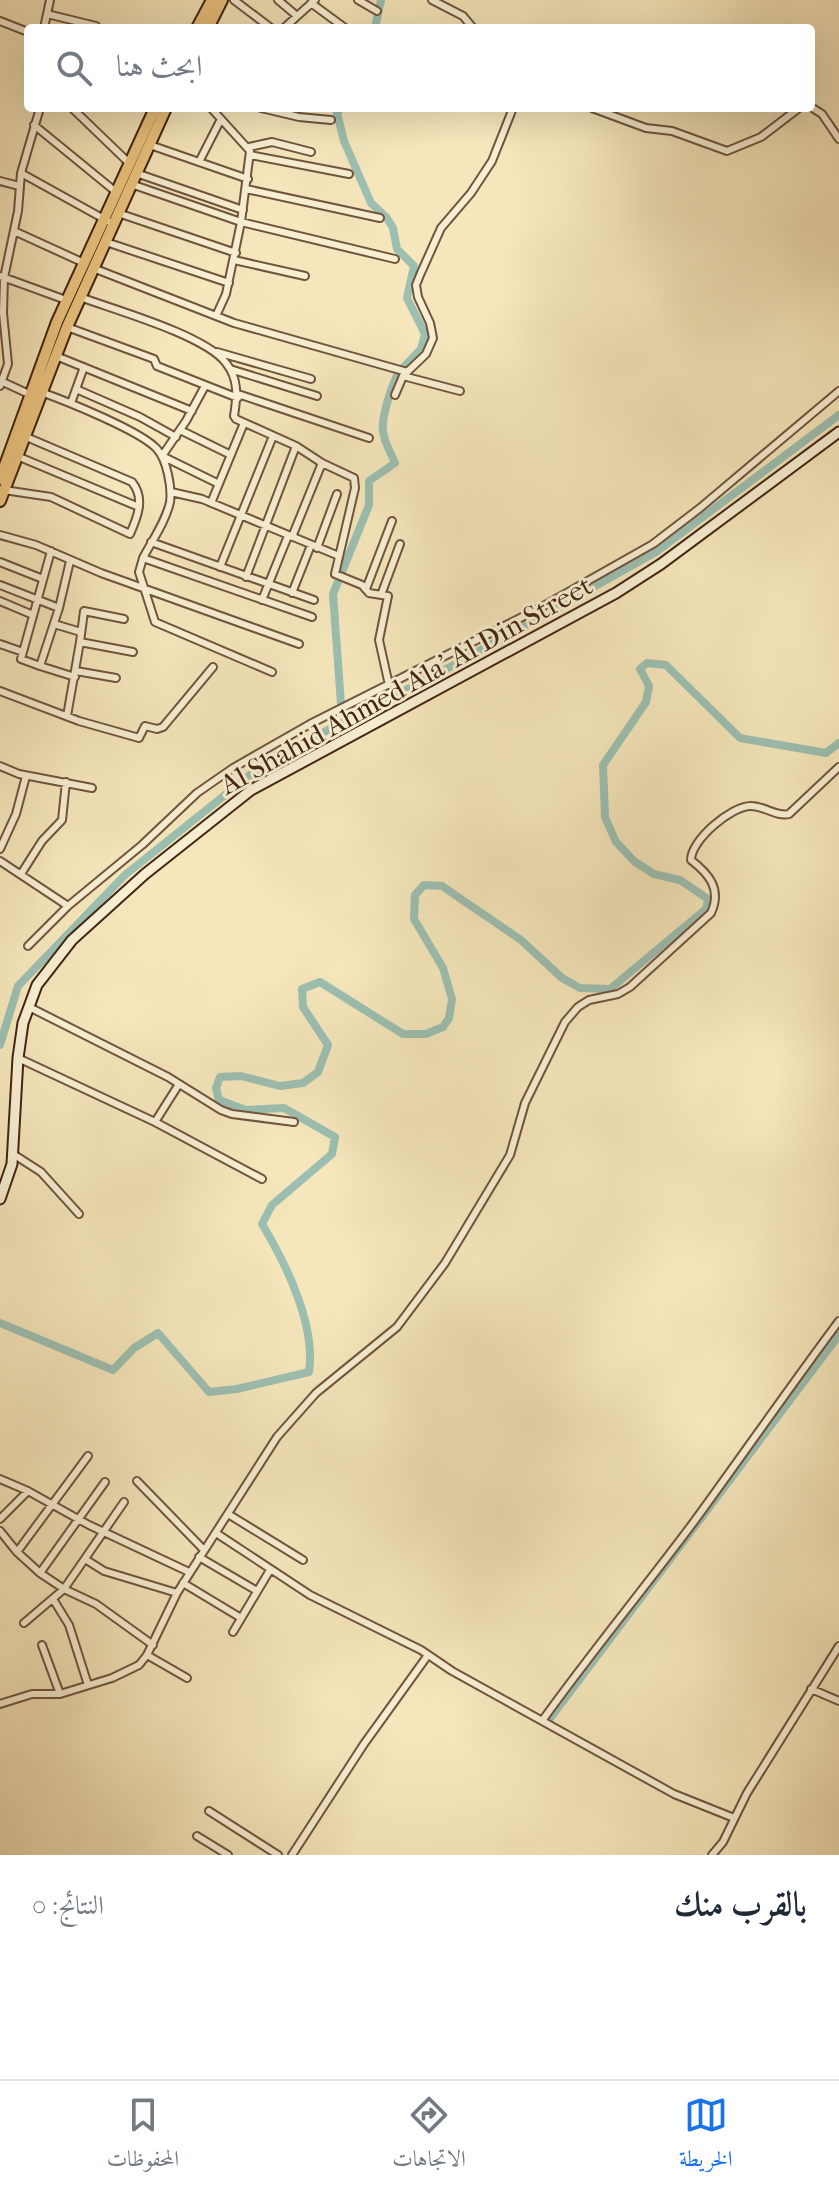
<!DOCTYPE html>
<html lang="ar">
<head>
<meta charset="utf-8">
<style>
  :root { --surface:#fff; --page:#f2f2f3; --text:#1f2937; --muted:#747a83; --line:#e0e1e3; --accent:#1a73e8 }
  body { margin:0; font-family:"IM FELL French Canon",Amiri,serif; background:var(--page); color:var(--text); direction:rtl }
  .list { margin:0; padding:0; list-style:none }
  h2 { display:flex; justify-content:space-between; align-items:center; height:104px; margin:0; padding:0 32px; font-size:34px }
  h2 small { font-size:26px; font-weight:400; color:var(--muted) }
  .icon { flex:none; width:44px; height:44px; fill:none; stroke:currentColor; stroke-width:2; stroke-linecap:round; stroke-linejoin:round }
  .map { position:relative; flex:none; width:839px; height:1855px; overflow:hidden; direction:ltr }
  .search { position:absolute; background:var(--surface); box-shadow:0 8px 32px #0002; left:24px; right:24px; top:24px; height:88px; display:flex; align-items:center; gap:20px; box-sizing:border-box; padding:0 28px; border-radius:8px; color:var(--muted); font-size:30px }
  .sheet { height:224px; background:var(--surface) }
  nav { display:flex; justify-content:space-around; align-items:center; box-sizing:border-box; height:112px; border-top:2px solid var(--line); background:var(--surface); font-size:22px; color:var(--muted) }
  nav a { display:grid; justify-items:center; gap:4px }
  nav .on { color:var(--accent) }
  .map>svg:first-child { display:block }
  .lines { fill:none; stroke-linecap:round; stroke-linejoin:round }
  .canal { stroke:#9cbfb1; stroke-width:8 }
  .street-casing { stroke:#70543d; stroke-width:10 }
  .secondary-casing { stroke:#432413; stroke-width:13 }
  .primary-casing { stroke:#432413; stroke-width:14 }
  .street { stroke:#f8efd3; stroke-width:6 }
  .secondary { stroke:#f8efd3; stroke-width:9 }
  .primary { stroke:#eac37e; stroke-width:10 }
  .labels { text-anchor:middle; dominant-baseline:central; stroke-width:6; stroke-linejoin:round; paint-order:stroke }
  .street-label { font-size:28px; fill:#432413; stroke:#f8efd3 }
</style>
</head>
<body>
<div class="map">
<svg width="839" height="1855" viewBox="0 0 839 1855">
  <rect width="100%" height="100%" fill="#f5e6bb"/>
  <filter id="stains"><feTurbulence type="fractalNoise" baseFrequency=".0025" numOctaves="4"/><feColorMatrix values="0 0 0 0 .2 0 0 0 0 .09 0 0 0 0 .02 0 0 0 .5 -.17"/></filter>
  <radialGradient id="worn" r=".72"><stop offset=".6" stop-color="#630" stop-opacity="0"/><stop offset="1" stop-color="#630" stop-opacity=".3"/></radialGradient>
  <g class="lines">
    <path class="canal" d="M375,28l6,-28
      M341,108l-4,5 7,28 27,62 16,15 6,10 4,21 17,17 -7,32 18,36 -4,15 -18,19
      M341,704l-8,-110 36,-89v-24l26,-18c-4,-10 -11,-21 -12,-32 -2,-13 9,-47 16,-59
      M0,1045l18,-59 107,-111 141,-113 188,-97 202,-113 183,-137
      M0,1323l113,47 21,-22 24,-15 51,59 28,-3 72,-17c7,-47 -23,-108 -47,-148l10,-19 60,-51 3,-17 -51,-29 -38,2 -27,-10 -3,-12 4,-11 21,-1 39,10 23,-3 15,-11 10,-27 -25,-38 -1,-18 18,-7 83,52h23l17,-7 6,-9 3,-19 -9,-31 -29,-49 1,-24 9,-10 18,1 79,54 41,38 18,10 30,1 96,-80 2,-10 -28,-19 -26,-6 -19,-12 -19,-20 -11,-25 -2,-52 43,-63 3,-16 -9,-17 7,-6 19,2 74,73 86,15 13,-10
      M548,1721l291,-386"/>
    <g class="street-casing">
      <path id="street" d="M234,0l37,28
        M278,0l19,16
        M358,0l19,11
        M432,0l31,16 10,12
        M311,3l34,25
        M47,14l49,12
        M0,21l28,11
        M44,28l6,-28
        M284,28l31,-28
        M811,107l11,7 17,25
        M72,108l57,55
        M211,108l39,43 -9,71 154,37
        M261,108l38,9 32,3
        M592,108l54,20 26,3 55,20 34,-14 38,-29
        M34,125l82,67
        M150,145l98,34
        M249,147l23,-5 39,10
        M250,155l99,19
        M199,162l22,-43
        M21,173l92,51
        M136,173l107,37
        M0,181l19,5
        M131,184l110,38 -15,72 -10,22
        M246,189l134,29
        M118,213l118,40
        M14,231l70,32
        M106,242l123,41
        M234,260l71,16
        M93,268l141,55 173,49
        M0,276l66,24
        M80,297c35,13 125,38 146,66 13,16 11,34 8,53l2,3 60,27 26,17 32,15 1,10 -20,86 27,11 7,8 19,3 -9,44 10,45
        M67,327l87,32 3,7 81,32
        M217,352l94,27
        M56,356l136,55
        M230,369l87,27
        M403,376l57,15
        M3,382l28,13
        M0,386l8,-22 -5,-51 1,-35 14,-67 3,-38 19,-65
        M205,386l-19,35 -24,35 57,28
        M76,389l64,28 36,20
        M41,392c25,9 100,39 116,57 10,11 15,39 13,53 -4,19 -18,39 -27,56l169,59
        M238,394l131,44
        M395,395l8,-19 23,-22 7,-16 -3,-15 -12,-26 -2,-12 4,-10 21,-47 30,-35 21,-32 21,-53
        M71,403l13,-36
        M180,430l51,25
        M17,456l122,51
        M4,490l47,7 79,37c8,-18 15,-36 2,-52l-108,-46
        M171,492l31,7 137,57
        M211,503l33,-80
        M0,535l36,10 65,28 198,71
        M292,537l30,-74
        M151,542l163,58
        M317,548l20,-54
        M143,558l-4,14 16,50 117,50
        M70,561l-11,47 -19,58 35,11
        M0,562l43,17
        M220,567l53,-131
        M246,577l50,-131
        M0,585l59,23
        M366,589l26,-68
        M292,593l19,-48
        M381,595l19,-51
        M262,600l26,-64
        M0,601l33,14
        M54,624l27,8
        M80,642l4,-31 40,8
        M0,644l23,8 -2,7 19,7
        M23,652l28,-101
        M76,671l40,7
        M0,691l79,30 60,17 6,-12 12,3 6,-2 50,-60
        M67,716l13,-74 53,10
        M0,766l19,8 73,14
        M0,849l16,-35 10,-38
        M0,861l68,45
        M21,874l21,-33 20,-21 4,-38
        M28,946l40,-40 74,-61 55,-52 36,-25 77,-44 228,-115 115,-65 47,-36 139,-117
        M29,1007l139,70 53,33 11,4 62,8
        M18,1058l137,64 107,57
        M155,1122l24,-38
        M13,1154l28,18 38,42
        M0,1479l28,12 61,34 100,47
        M137,1481l67,69
        M228,1514l75,46
        M0,1519l28,-28
        M0,1531l17,21 23,21 24,16 32,15 57,41
        M216,1533l94,62 111,55 31,21 222,123 60,24
        M17,1552l71,-96
        M199,1557l58,34
        M85,1559l19,12 73,22
        M40,1573l65,-91
        M183,1583l58,35
        M53,1599l16,26 19,60
        M24,1623l40,-34 60,-87
        M233,1632l37,-62
        M42,1645l18,49
        M147,1655l40,23
        M811,1689l28,12
        M0,1704l32,-10h28l52,-16 27,-13 8,-10 30,-62 100,-156 39,-44 81,-66 48,-64 65,-108 15,-52 40,-81 13,-15 11,-7 29,-6 12,-7 81,-74c11,-24 -2,-39 -20,-53 0,-20 40,-54 60,-54 14,0 25,11 38,8l50,-47
        M542,1721c48,-67 101,-131 151,-198 49,-67 96,-135 146,-202
        M209,1811l69,44
        M197,1836l31,19
        M292,1855l72,-111 64,-89
        M712,1855l11,-13 24,-49 92,-147"/>
    </g>
    <g class="secondary-casing">
      <path id="secondary" d="M0,1199l12,-35 6,-106 5,-35 14,-38 35,-45 73,-66 106,-84 365,-197 45,-29 178,-132"/>
    </g>
    <g class="primary-casing">
      <path id="primary" d="M197,28l15,-28
        M208,28l14,-28
        M0,479l57,-157 98,-214
        M0,501l67,-174 99,-219"/>
    </g>
    <use href="#street" class="street"/>
    <use href="#secondary" class="secondary"/>
    <use href="#primary" class="primary"/>
  </g>
  <g class="labels">
    <g class="street-label">
      <text transform="translate(406 685) rotate(-29)">Al Shahid Ahmed Ala' Al Din Street</text>
    </g>
  </g>
  <rect width="100%" height="100%" filter="url(#stains)"/>
  <rect width="100%" height="100%" fill="url(#worn)"/>
</svg>
<div class="search"><svg class="icon" aria-label="search" viewBox="0 0 24 24"><circle cx="10" cy="10" r="6"/><path d="M15 15l6 6"/></svg>ابحث هنا</div>
</div>
<section class="sheet">
<h2>بالقرب منك<small>النتائج: 0</small></h2>
<ul class="list">
</ul>
</section>
<nav>
<a class="on"><svg class="icon" aria-label="map" viewBox="0 0 24 24"><path d="M3 6l6-2 6 2 6-2v14l-6 2-6-2-6 2zM9 4v14M15 6v14"/></svg>الخريطة</a>
<a><svg class="icon" aria-label="directions" viewBox="0 0 24 24"><path d="M12 3l9 9-9 9-9-9zM9 14v-3h6M13 9l2 2-2 2"/></svg>الاتجاهات</a>
<a><svg class="icon" aria-label="saved" viewBox="0 0 24 24"><path d="M7 4h10v16l-5-4-5 4z"/></svg>المحفوظات</a>
</nav>
</body>
</html>
